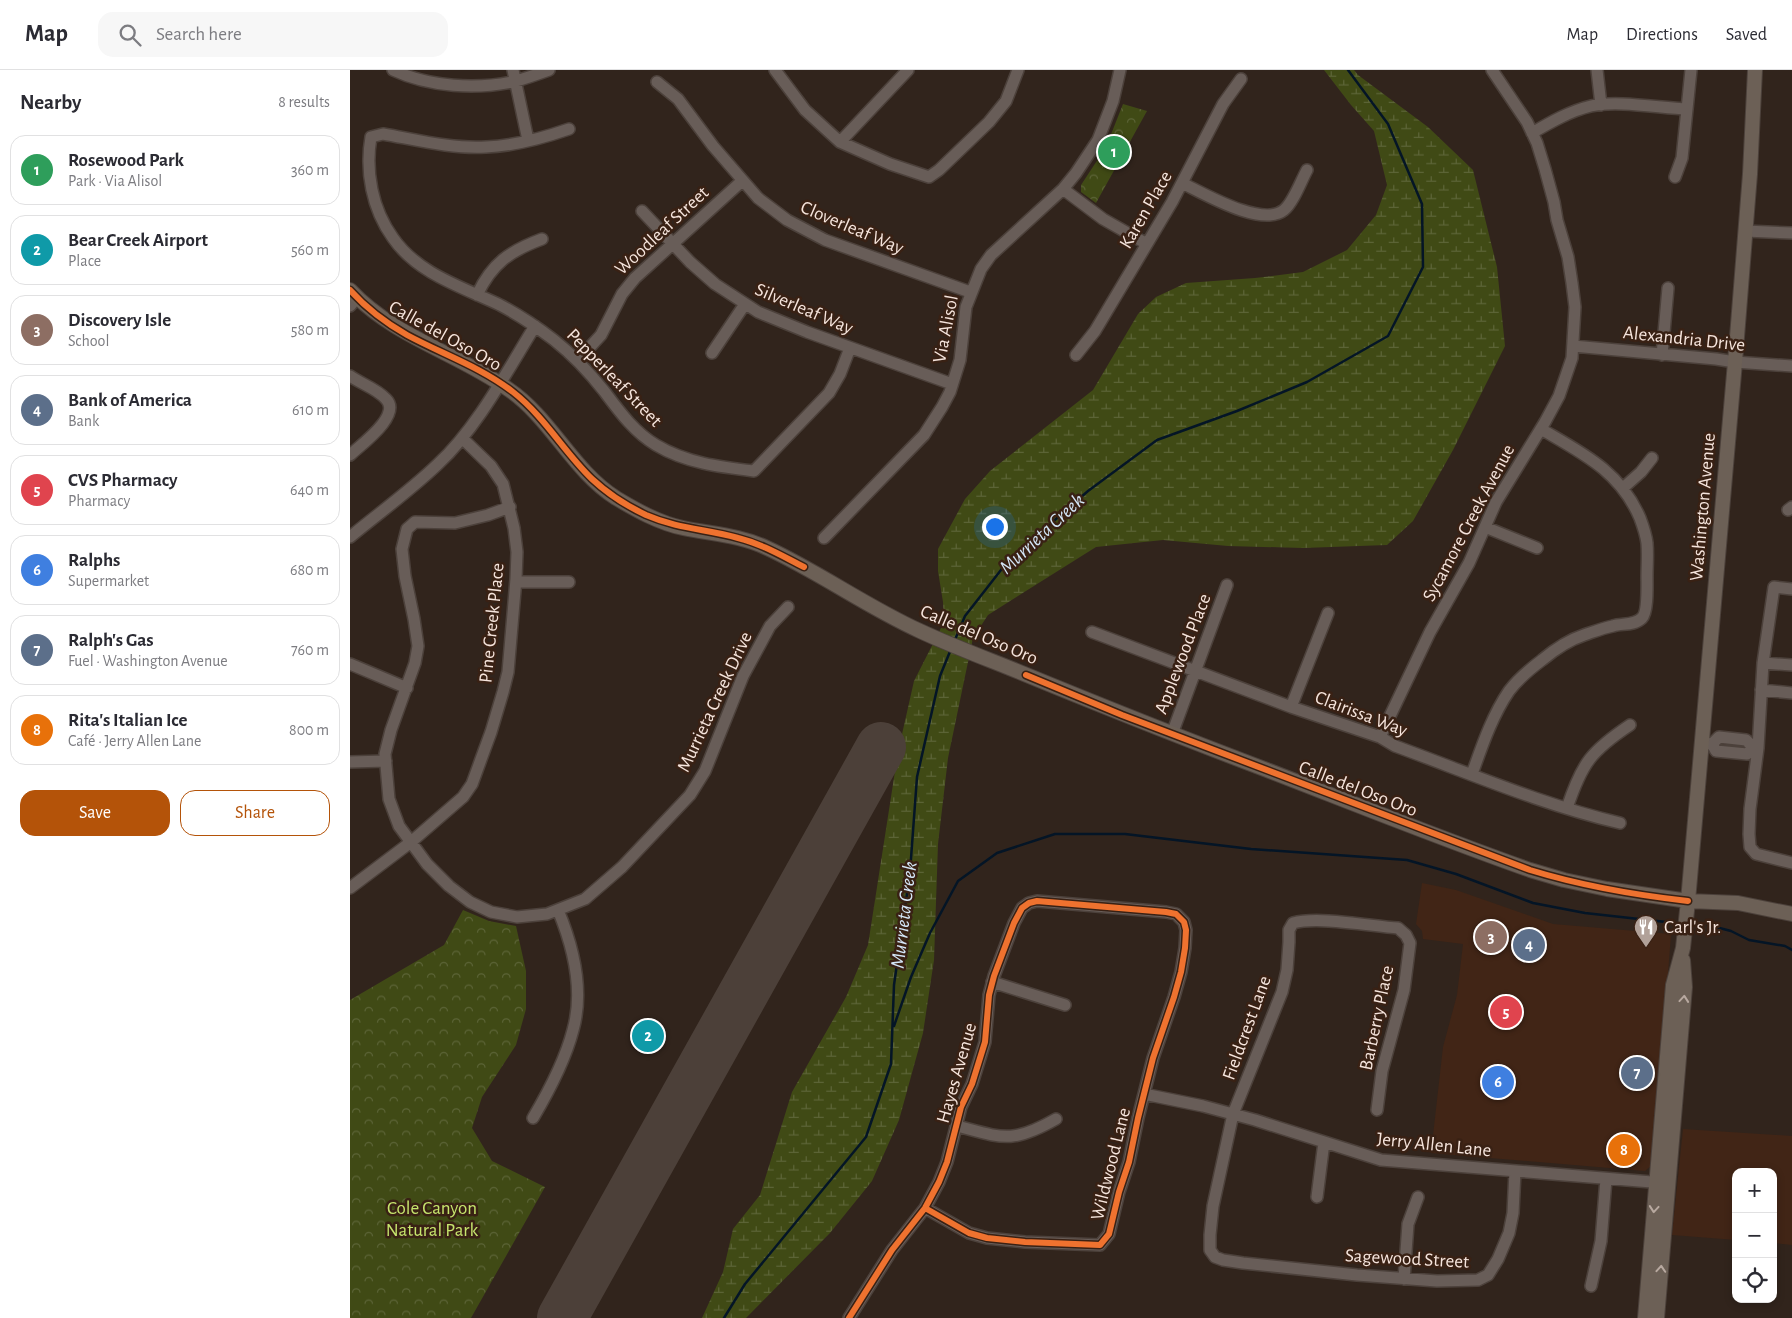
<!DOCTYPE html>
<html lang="en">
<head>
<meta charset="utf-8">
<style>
  :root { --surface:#fff; --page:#f7f7f7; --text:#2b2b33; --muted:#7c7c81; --line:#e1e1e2; --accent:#b45309 }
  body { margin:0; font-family:"Alegreya Sans",sans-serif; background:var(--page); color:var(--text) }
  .controls { position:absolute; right:15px; bottom:15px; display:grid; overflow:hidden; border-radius:10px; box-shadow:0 2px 8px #0003 }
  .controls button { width:45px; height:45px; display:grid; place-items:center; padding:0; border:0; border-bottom:1px solid var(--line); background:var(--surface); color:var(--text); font:25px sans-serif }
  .you { position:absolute; left:644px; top:456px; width:18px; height:18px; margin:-12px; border:4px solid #fff; border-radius:50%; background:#1a73e8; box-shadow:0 0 0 8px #1a73e833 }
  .badge { display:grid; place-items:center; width:32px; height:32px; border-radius:50%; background:var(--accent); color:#fff; font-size:16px; font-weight:700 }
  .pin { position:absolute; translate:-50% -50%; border:2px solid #fff; box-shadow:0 1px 5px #0006 }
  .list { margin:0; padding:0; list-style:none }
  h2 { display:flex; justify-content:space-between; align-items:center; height:65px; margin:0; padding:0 20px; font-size:21px }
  h2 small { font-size:16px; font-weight:400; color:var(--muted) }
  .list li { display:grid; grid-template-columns:32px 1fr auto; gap:15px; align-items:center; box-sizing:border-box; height:70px; margin:0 10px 10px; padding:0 10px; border:1px solid var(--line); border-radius:15px }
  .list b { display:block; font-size:19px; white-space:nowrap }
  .list p { margin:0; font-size:16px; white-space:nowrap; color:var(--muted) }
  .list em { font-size:16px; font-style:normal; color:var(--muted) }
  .actions { display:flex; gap:10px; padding:15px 20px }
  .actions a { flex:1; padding:11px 0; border:1px solid var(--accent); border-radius:15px; text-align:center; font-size:18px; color:var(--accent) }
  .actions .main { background:var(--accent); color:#fff }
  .icon { flex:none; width:28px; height:28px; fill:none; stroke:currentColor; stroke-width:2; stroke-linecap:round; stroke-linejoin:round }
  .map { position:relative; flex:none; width:1442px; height:1248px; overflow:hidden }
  header { display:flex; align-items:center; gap:30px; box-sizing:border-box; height:70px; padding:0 25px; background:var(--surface); border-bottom:1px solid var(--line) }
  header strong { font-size:24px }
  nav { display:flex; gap:28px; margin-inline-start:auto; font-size:18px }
  .search { width:350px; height:45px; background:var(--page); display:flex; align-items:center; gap:12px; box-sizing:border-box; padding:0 18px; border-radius:15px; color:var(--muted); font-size:19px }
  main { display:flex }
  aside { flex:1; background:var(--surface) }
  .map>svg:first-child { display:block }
  .built { fill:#412516 }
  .wetland { fill:url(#wetland-marsh) }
  .park { fill:url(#park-crowns) }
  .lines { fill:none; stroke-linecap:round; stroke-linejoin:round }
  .stream { stroke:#041526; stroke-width:2.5 }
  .runway { stroke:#4c4039; stroke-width:50 }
  .minor-casing { stroke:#4c413b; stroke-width:14 }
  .major-casing { stroke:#4c413b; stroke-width:16 }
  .minor { stroke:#685d58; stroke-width:11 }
  .major { stroke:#6c6056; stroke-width:14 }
  .cycleway-casing { stroke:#392114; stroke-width:9 }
  .cycleway { stroke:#ef722f; stroke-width:6 }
  .oneway { stroke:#b8a9a0 }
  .labels { text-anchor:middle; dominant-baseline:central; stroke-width:5; stroke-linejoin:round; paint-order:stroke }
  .street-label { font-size:19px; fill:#f6e5dd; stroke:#392114 }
  .poi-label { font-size:19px; fill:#f6e5dd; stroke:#392114; text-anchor:start }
  .park-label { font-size:19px; fill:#c6e56d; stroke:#392114 }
  .water-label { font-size:20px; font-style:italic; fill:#d5e7f8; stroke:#392114 }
</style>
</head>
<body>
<header>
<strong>Map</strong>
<div class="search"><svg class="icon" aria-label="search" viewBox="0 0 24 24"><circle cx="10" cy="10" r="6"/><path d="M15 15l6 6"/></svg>Search here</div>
<nav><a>Map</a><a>Directions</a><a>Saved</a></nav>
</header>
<main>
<aside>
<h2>Nearby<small>8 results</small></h2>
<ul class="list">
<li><span class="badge" style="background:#2e9e5b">1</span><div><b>Rosewood Park</b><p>Park · Via Alisol</p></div><em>360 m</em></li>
<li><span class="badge" style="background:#0f9aa8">2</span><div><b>Bear Creek Airport</b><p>Place</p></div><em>560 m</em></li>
<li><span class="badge" style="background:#8d6e63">3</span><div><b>Discovery Isle</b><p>School</p></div><em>580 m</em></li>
<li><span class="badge" style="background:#5c6f8a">4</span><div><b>Bank of America</b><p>Bank</p></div><em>610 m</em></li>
<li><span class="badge" style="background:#e0444e">5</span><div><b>CVS Pharmacy</b><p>Pharmacy</p></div><em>640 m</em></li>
<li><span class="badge" style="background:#3f7fe0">6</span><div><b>Ralphs</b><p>Supermarket</p></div><em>680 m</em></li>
<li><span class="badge" style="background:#5c6f8a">7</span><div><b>Ralph's Gas</b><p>Fuel · Washington Avenue</p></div><em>760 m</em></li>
<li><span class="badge" style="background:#e8710a">8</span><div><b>Rita's Italian Ice</b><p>Café · Jerry Allen Lane</p></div><em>800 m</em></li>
</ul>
<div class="actions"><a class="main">Save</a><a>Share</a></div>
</aside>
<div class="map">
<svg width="1442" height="1248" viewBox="0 0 1442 1248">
  <defs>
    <pattern id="wetland-marsh" width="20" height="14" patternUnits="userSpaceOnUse" patternTransform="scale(1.25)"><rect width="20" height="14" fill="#404a15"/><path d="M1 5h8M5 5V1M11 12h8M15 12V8" fill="none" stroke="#5c6437"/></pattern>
    <pattern id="park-crowns" width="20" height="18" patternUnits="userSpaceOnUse" patternTransform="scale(1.25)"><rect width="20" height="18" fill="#404a15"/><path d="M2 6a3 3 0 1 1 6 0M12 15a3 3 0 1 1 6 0" fill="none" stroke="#5c6437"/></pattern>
  </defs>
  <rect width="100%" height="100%" fill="#31241c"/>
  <path class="built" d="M1072,813l34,7 97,34 118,10 -17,225 -2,6 -7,6 -214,-18 12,-106 14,-52 6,-51 -40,-5 -1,-8 -6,-7z
    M1333,1059l109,7v109l-19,-2v-71h-37v68l-64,-5z"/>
  <path class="wetland" d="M974,0h30l4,5 70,52 45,43 24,97 8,79 -52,104 -40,71 -26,24 -84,3 -75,-2 -65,-6 -67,7 -108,68 -15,23 -25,120 -10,86 -4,116 -11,73 -24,87 -27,61 -42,52 -84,85h-44l21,-46 10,-43 27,-34 32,-103 54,-95 22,-52 30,-193 16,-71 30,-59 -1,-20 -5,-31v-22l27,-50 25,-28 103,-81 45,-76 18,-17 30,-14 69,-5 48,-6 44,-22 29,-35 11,-30 -13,-54 -23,-26z"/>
  <path class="park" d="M773,34l24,7 -51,92 -15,-11v-7l25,-38z
    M113,840l26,11 27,5 10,45v38l-10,36 -34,52 -10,31 20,33 53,26 -74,131h-121v-318l94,-55z"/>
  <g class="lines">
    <path class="stream" d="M604,572l11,-26 43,-55 80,-70 69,-51 80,-29 70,-29 81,-46 35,-69 -1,-63 -34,-80 -40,-54
      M1358,855l23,6 18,9 36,6 7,4
      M544,956l17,-49 19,-44 28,-52 39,-28 58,-19h70l126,15 156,11 49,14 77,29 52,10 81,9
      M374,1248l21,-34 121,-147 25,-73 3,-79 16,-113 7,-95 23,-101 11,-27"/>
    <path class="runway" d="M212,1248l319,-571"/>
    <g class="minor-casing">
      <path id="minor" d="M43,0c36,17 84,20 123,11 11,-3 22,-7 33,-11
        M163,0l15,70
        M425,0l30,40 35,32 50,22 39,13 10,-7 50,-48 17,-21 12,-31
        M1247,0l4,35
        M307,12l21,17 35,47 45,52 29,22 38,20 145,52
        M219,59c-26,9 -55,17 -83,18 -34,2 -69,-7 -103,-13l-12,3c-6,34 1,72 22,101 25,36 69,49 107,67 19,10 37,22 54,35 19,15 35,32 50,51 15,20 30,41 52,54 30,18 64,22 98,26l75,-78 11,-19 10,-26
        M1182,63c19,-11 38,-22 59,-27 26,-6 69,2 96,3
        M490,72l68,-72
        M1325,107l7,-19 9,-88
        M832,113c21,10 80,45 102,27 9,-7 17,-29 23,-40
        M713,119l40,30 44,25
        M292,141l48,51 25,22 43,28 49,20 145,52
        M1395,161l47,2
        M127,225c15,-32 33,-44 65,-56
        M0,236l7,-8
        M1223,276l143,13 19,3 57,4
        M362,283l33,-49
        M726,285l19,-24 77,-129 51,-98 18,-25
        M1312,285l6,-67
        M228,290l23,-25 21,-41 13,-16 107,-97
        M0,306c11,8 26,12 36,23 16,16 -24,45 -36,56
        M1273,418l18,-16 11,-14
        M160,437l-22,8 -33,8 -40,-1 -8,7 -5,20 3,27 9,43 4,27 -3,17 -24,67 -6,24 4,45 10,27 28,38 22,22 21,16 21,10 26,5 30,-3 38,-15 37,-32 68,-72 15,-24 38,-95 27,-50 18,-19
        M1438,440l4,-3
        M1135,457l52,21
        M0,467c29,-24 61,-47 88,-73 39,-36 69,-93 97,-138
        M474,468l100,-103 18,-28 8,-15 10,-32 6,-53 15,-38 10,-14 72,-66 13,-16 22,-33 15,-39 7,-31
        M166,512h53
        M1442,519l-18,-2 -11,76 -5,85 -8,61 -1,25 1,13 6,7 36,9
        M742,562l199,75 89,30 15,9c74,27 148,59 225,77
        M1413,593l29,2
        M0,594l57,24
        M1411,620l31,3
        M941,637l37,-94
        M822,664l55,-149
        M1030,667l50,-105 39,-69 27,-61 49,-80 14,-26 13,-38 3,-51 -3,-24 -4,-26 -11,-37 -3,-18 -9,-33 -8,-26 -10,-21 -35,-52
        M1352,673l10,1 7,-7 27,3 8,8h4
        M1362,674l4,7 31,3 7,-6
        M0,692l36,-1
        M1122,704c10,-28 20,-58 37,-83 9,-12 21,-22 33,-31 12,-10 27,-20 42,-25 9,-3 19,-7 29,-9 9,-3 21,0 29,-8 6,-6 5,-32 5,-41 0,-11 1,-23 0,-34 -1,-8 -4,-17 -7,-25 -20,-47 -58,-65 -99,-89
        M1217,738c15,-45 24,-57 63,-83
        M0,818l61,-46 52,-45 9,-13 8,-22 11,-30 12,-40 5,-20 8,-93 1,-27 -3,-24 -11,-44 -12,-18 -29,-28
        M642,912l73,23
        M794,1024l59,12 52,14 126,40 283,23
        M1027,1040l5,-39 22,-81 6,-47 -4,-8 -8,-7c-28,-2 -80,-12 -105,-5l-4,7v12l-2,28 -5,22 -49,122 -20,92 -3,29v15l5,7 8,3 20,3 114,12 80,6 41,-1 10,-5 10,-16 11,-26 4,-20 2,-42
        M183,1048c16,-27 32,-57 40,-88 11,-39 0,-84 -15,-120
        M607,1056c46,12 55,18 99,-7
        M967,1127l7,-55
        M1054,1209l4,-55 10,-27
        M1241,1216l10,-45 5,-62
        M499,1248l43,-68 33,-42 14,-26 8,-20 14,-55 11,-23 13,-42 4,-47 5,-19 20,-53 8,-15 7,-5 8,-2 129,11 10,2 8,8 2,8 -1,18 -4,24 -7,25 -21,61 -15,60 -9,44 -10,30 -10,42 -9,11 -75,-3 -38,-4 -18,-5 -44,-25"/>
    </g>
    <g class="major-casing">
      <path id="major" d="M0,220c44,47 107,63 158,99 43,29 64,81 108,109 20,12 43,25 67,30 28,6 57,7 84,20 52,24 100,59 153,83 30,14 62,26 92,38 85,35 170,69 255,101 88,34 175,69 263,100l34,10 43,9 81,12 50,2 54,11
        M1295,1248l28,-333 10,-37 5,-47 47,-539 15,-188 5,-104
        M1307,1248l28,-331 -2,-27"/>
    </g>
    <use href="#minor" class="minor"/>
    <use href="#major" class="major"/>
    <g class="cycleway-casing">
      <path id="cycleway" d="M0,220c16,18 36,33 57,45 35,19 74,32 106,57 32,25 51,60 79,87 16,15 35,27 54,36 32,14 60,14 92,23 24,6 44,18 66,29
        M676,605l96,40 408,155c52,16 105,25 158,31
        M499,1248l43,-68 33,-42 14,-26 8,-20 14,-55 11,-23 13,-42 4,-47 5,-19 20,-53 8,-15 7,-5 8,-2 129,11 10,2 8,8 2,8 -1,18 -4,24 -7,25 -21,61 -15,60 -9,44 -10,30 -10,42 -9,11 -75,-3 -38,-4 -18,-5 -44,-25"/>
    </g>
    <use href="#cycleway" class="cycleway"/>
  </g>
  <defs><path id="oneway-chevron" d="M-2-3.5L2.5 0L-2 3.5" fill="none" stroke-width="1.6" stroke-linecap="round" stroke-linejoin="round" transform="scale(1.25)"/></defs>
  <g class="oneway">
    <use href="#oneway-chevron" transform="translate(1334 929) rotate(-85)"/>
    <use href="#oneway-chevron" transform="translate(1304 1139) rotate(95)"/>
    <use href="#oneway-chevron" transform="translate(1311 1199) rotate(-86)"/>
  </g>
  <defs>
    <g id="restaurant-pin" transform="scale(1.25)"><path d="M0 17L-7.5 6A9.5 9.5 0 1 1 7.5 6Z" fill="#b1a199" stroke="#392114"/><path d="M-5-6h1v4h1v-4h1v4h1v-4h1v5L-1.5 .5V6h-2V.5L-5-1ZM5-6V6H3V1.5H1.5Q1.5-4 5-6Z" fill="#fff"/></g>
  </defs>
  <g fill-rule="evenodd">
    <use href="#restaurant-pin" x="1296" y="857"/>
  </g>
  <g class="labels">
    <g class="street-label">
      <text transform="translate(796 140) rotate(-60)">Karen Place</text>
      <text transform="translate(502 158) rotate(23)">Cloverleaf Way</text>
      <text transform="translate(312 161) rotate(-43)">Woodleaf Street</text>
      <text transform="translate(454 239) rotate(23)">Silverleaf Way</text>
      <text transform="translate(596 259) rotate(-79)">Via Alisol</text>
      <text transform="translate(95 266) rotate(29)">Calle del Oso Oro</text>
      <text transform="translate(1334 269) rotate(6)">Alexandria Drive</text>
      <text transform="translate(264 308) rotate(46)">Pepperleaf Street</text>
      <text transform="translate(1353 437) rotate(-85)">Washington Avenue</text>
      <text transform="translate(1119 453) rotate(-62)">Sycamore Creek Avenue</text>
      <text transform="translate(142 553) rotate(-84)">Pine Creek Place</text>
      <text transform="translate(629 565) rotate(23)">Calle del Oso Oro</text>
      <text transform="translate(833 584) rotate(-69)">Applewood Place</text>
      <text transform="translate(365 632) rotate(-65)">Murrieta Creek Drive</text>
      <text transform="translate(1011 644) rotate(21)">Clairissa Way</text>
      <text transform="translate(1008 719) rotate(21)">Calle del Oso Oro</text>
      <text transform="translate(1027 948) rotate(-78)">Barberry Place</text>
      <text transform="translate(897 958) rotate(-70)">Fieldcrest Lane</text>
      <text transform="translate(607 1003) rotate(-74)">Hayes Avenue</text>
      <text transform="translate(1084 1075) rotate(6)">Jerry Allen Lane</text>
      <text transform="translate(761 1094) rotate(-76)">Wildwood Lane</text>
      <text transform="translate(1057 1189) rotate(3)">Sagewood Street</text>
    </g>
    <g class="poi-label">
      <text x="1314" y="857">Carl's Jr.</text>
    </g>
    <g class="park-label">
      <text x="82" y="1138">Cole Canyon<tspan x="82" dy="22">Natural Park</tspan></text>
    </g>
    <g class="water-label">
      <text transform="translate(692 464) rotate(-43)">Murrieta Creek</text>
      <text transform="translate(554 845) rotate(-83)">Murrieta Creek</text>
    </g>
  </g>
</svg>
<div class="controls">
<button>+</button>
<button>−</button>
<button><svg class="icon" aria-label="locate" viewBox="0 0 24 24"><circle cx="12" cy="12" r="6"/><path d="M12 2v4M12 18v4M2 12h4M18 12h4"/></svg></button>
</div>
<div class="you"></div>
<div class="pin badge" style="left:764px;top:82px;background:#2e9e5b">1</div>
<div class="pin badge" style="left:298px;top:966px;background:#0f9aa8">2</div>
<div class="pin badge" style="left:1141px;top:867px;background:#8d6e63">3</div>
<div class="pin badge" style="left:1179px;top:875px;background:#5c6f8a">4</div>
<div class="pin badge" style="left:1156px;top:942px;background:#e0444e">5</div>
<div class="pin badge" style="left:1148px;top:1012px;background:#3f7fe0">6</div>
<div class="pin badge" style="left:1287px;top:1003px;background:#5c6f8a">7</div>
<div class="pin badge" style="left:1274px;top:1080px;background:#e8710a">8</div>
</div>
</main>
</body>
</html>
